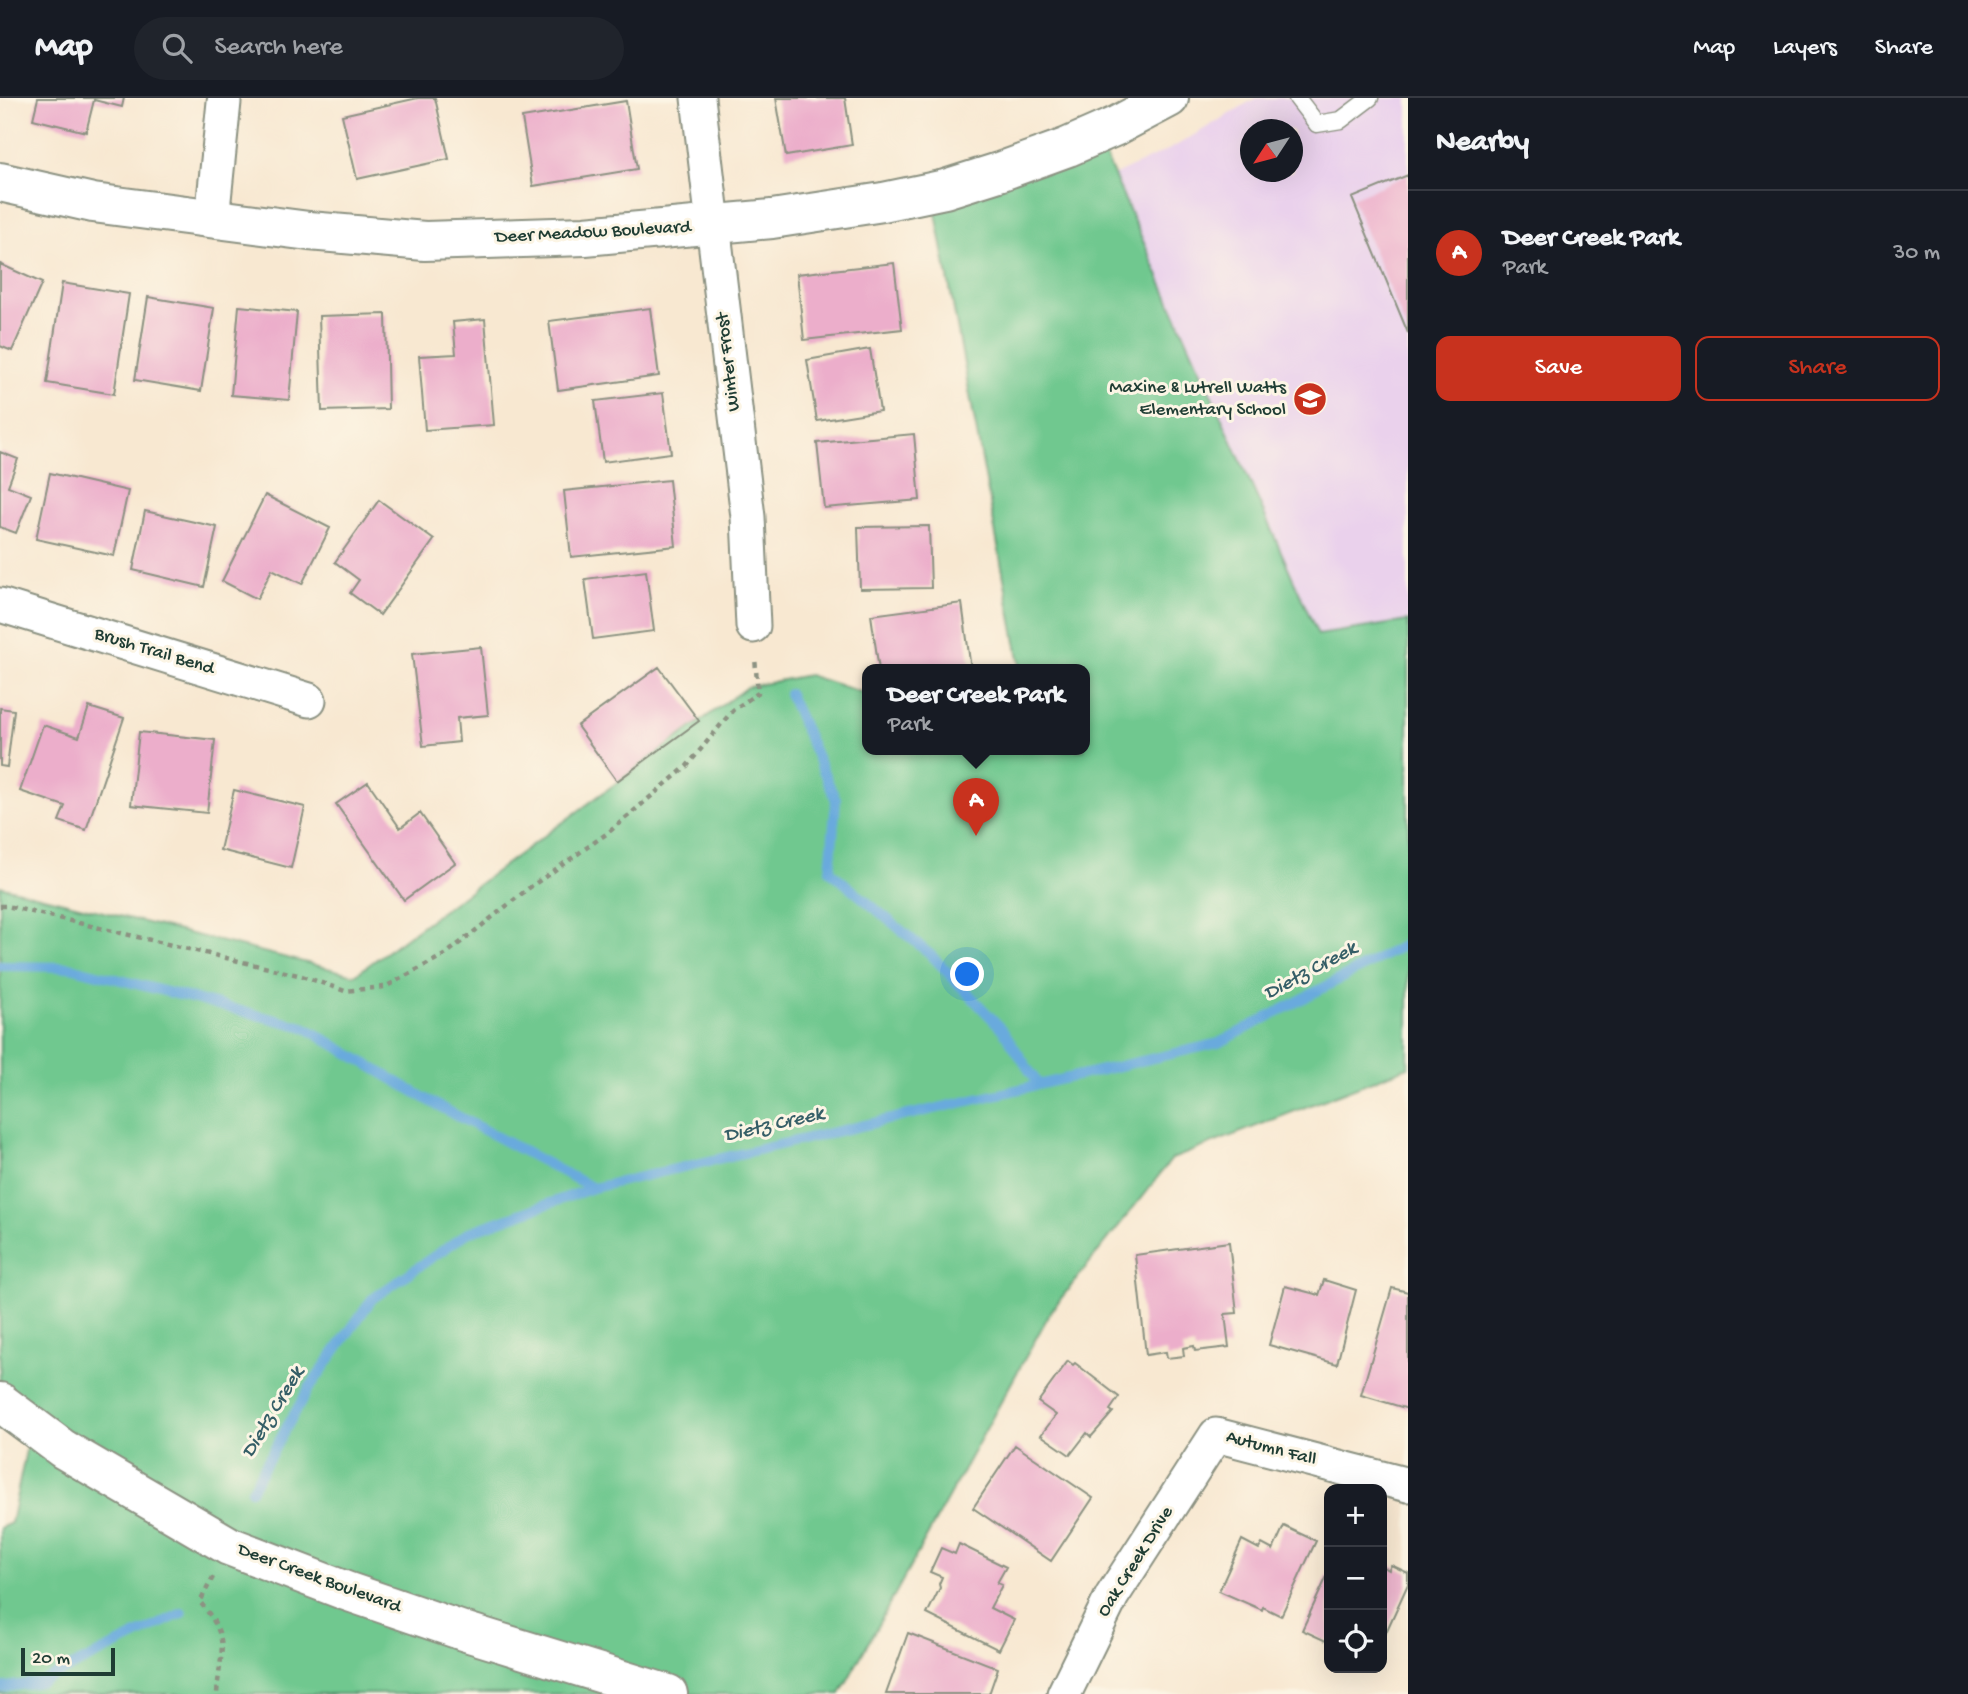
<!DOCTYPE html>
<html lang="en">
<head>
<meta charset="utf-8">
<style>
  :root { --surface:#171b24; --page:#20242c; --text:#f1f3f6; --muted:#9ea1a6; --line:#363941; --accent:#c8321e }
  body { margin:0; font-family:"Gochi Hand",sans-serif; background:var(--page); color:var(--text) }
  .controls { position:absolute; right:21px; bottom:21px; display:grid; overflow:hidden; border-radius:14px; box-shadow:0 7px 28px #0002 }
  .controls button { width:63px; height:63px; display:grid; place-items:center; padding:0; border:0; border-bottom:2px solid var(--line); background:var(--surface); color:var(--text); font:35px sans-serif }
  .compass { position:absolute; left:1240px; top:21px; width:63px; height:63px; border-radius:50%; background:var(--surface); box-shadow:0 7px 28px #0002; rotate:234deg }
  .scale { position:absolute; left:21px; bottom:18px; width:94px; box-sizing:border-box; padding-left:7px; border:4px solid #1f3d34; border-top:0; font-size:19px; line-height:24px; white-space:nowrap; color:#1f3d34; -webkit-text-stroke:5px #fcf5e5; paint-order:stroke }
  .you { position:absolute; left:968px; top:877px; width:24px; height:24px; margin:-18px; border:5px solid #fff; border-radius:50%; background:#1a73e8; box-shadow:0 0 0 10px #1a73e833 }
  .badge { display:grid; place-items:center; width:46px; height:46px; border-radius:50%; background:var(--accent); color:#fff; font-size:23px; font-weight:700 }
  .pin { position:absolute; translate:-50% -58px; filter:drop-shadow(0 2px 4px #0008) }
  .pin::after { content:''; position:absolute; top:37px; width:24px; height:21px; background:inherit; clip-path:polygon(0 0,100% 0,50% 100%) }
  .popup { position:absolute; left:862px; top:566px; width:228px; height:91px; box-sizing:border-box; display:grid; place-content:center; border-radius:14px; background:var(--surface); filter:drop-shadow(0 2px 5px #0005); font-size:23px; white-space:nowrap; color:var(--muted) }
  .popup b { font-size:26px; color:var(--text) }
  .popup::after { content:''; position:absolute; left:50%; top:100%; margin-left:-14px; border:14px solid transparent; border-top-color:var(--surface) }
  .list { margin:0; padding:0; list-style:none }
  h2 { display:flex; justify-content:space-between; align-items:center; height:91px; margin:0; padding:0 28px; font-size:30px }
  h2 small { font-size:23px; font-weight:400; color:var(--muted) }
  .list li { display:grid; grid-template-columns:46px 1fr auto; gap:21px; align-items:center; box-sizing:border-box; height:126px; padding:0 28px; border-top:2px solid var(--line) }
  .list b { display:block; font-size:26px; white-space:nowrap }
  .list p { margin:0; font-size:23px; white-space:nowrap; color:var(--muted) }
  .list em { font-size:23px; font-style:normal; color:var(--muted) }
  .actions { display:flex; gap:14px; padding:21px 28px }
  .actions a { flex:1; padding:16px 0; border:2px solid var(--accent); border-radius:14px; text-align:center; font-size:24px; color:var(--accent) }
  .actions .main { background:var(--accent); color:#fff }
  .icon { flex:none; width:38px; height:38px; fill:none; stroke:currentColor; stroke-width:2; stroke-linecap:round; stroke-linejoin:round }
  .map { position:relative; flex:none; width:1408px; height:1596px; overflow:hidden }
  header { display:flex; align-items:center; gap:42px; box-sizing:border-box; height:98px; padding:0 35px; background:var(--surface); border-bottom:2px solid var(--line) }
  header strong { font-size:33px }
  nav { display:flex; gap:38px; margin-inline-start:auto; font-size:24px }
  .search { width:490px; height:63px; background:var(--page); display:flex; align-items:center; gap:18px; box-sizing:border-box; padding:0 24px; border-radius:38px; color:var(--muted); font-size:26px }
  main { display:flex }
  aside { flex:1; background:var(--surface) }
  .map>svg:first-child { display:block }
  .built { fill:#ead1ec; fill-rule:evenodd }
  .green { fill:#6fc88f; stroke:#478262; stroke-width:2 }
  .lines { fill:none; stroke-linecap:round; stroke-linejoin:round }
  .stream { stroke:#69aadd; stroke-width:10 }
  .building { fill:#ecaecb }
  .service-casing { stroke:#8c9282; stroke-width:19 }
  .minor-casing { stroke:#8c9282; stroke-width:37 }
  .tertiary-casing { stroke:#8c9282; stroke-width:42 }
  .path { stroke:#8c9282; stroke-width:4.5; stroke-dasharray:5 5; stroke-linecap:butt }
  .service { stroke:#fff; stroke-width:16 }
  .minor { stroke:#fff; stroke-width:33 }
  .tertiary { stroke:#fff; stroke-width:38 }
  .labels { text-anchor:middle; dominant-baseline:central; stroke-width:6; stroke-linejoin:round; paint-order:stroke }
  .street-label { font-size:19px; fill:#1f3d34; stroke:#fcf5e5 }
  .poi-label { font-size:19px; fill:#1f3d34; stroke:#fcf5e5; text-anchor:end }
  .water-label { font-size:21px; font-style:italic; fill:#355e67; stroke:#fcf5e5 }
</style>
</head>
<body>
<header>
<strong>Map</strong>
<div class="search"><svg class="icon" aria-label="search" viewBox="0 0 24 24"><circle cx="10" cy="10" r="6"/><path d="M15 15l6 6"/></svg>Search here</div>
<nav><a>Map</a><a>Layers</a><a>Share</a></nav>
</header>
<main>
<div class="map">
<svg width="1408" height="1596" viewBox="0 0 1408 1596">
  <rect width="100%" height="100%" fill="#fcf5e5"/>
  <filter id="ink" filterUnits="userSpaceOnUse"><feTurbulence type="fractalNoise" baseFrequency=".0143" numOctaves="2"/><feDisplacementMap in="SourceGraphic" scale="14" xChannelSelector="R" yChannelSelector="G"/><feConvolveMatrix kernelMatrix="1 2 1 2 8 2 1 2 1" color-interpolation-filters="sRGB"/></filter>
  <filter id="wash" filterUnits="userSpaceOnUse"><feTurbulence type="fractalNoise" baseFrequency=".00686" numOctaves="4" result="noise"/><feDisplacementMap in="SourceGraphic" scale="28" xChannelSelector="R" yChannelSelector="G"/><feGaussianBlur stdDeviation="1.57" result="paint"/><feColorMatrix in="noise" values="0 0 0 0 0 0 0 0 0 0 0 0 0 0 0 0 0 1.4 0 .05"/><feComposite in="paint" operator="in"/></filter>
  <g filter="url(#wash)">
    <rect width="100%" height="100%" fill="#f8e8d1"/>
    <path class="built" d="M1256,0h152v523l-90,14 -205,-459 61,-29zM1251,32h42v42h-42z"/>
    <path class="green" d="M1096,37l222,500 90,-14v446l-236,92 -121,152 -211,383h-840v-166l11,-5 20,-97 -31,-24v-516l355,89 392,-288 61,-12 59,19v56h217v-80h-69l5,-6 -88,-472z"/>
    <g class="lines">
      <path class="stream" d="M789,596l47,106 -6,71 101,84 72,75 35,54
        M0,868l70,1 234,60 129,76 160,85
        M251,1392l57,-100 64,-91 97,-67 124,-44 626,-145 189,-100
        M0,1590l41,-6 141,-69"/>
    </g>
    <g id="blocks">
      <path class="building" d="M38,0h86l-2,9 -28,-7 -8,32 -53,-13z
        M418,0h17l14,61 -92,20 -15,-64z
        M776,0h69l7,47 -66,11z
        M626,3l11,68 -104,17 -11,-68z
        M1408,77v158l-56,-135z
        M894,165l8,66 -98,11 -7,-66z
        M0,166l42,19 -30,68 -12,-5z
        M62,185l67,11 -15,100 -67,-11z
        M148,199l66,11 -13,83 -66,-11z
        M239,208l58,6 -8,88 -58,-5z
        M650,210l9,68 -101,14 -9,-69z
        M386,216l2,95 -66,2 -3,-95z
        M485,221l9,106 -69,5 -6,-74 37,-2 -3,-32z
        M870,251l10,62 -63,10 -10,-61z
        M663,295l8,60 -68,9 -8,-61z
        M914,336l6,66 -96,8 -7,-65z
        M0,354l18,7 -10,27 23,9 -15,38 -16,-6z
        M50,375l78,18 -14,65 -78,-17z
        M669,382l7,66 -105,11 -7,-66z
        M265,397l65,33 -28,56 -30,-15 -15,30 -35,-18z
        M379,402l55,40 -54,75 -30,-22 9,-13 -24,-18z
        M145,413l72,16 -13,60 -71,-17z
        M929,428l2,62 -71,1 -2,-62z
        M646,473l8,60 -61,8 -8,-60z
        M962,505l9,66 -92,1 -8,-55z
        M481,549l7,68 -31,3 2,24 -36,4 -11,-92z
        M659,569l40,54 -82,60 -40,-55z
        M89,609l35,11 -38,112 -27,-9 6,-15 -45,-15 23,-66 36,12z
        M0,610l14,2 -7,57 -7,-1z
        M139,634l76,8 -8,73 -76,-8z
        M368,684l32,46 20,-15 35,50 -51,37 -68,-96z
        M234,692l71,17 -14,61 -71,-18z
        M1229,1144l8,71 -12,1 4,33 -34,4 -1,-5 -11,2 1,8 -17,2 -1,-6 -20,3 -11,-100z
        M1324,1182l32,10 -19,74 -68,-19 16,-59 34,9z
        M1392,1190l16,4v117l-47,-14z
        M1068,1263l5,4 2,-2 44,34 -9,13 3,2 -22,25 -4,-4 -17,22 -29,-20 15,-20 -18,-13z
        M1015,1347l78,53 -42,63 -78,-53z
        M1284,1428l32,15 -35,75 -18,-9 -1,3 -43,-19 23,-51 17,9 3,-5 11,6z
        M959,1446l47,23 -9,16 5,2 -12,23 24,12 -15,30 -72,-36 13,-26 -1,-4 3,-7 -12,-5 11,-24 14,6z
        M1391,1467l17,8v11l-26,57v-75l7,4z
        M1329,1474v65l-3,4 -24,-11z
        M908,1535l90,35 -9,26h-103z"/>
    </g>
  </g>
  <g filter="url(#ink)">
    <use href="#blocks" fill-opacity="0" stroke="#8c9282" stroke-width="2"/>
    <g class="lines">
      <g class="service-casing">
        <path id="service" d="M1297,0l20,26 24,-4 29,-22"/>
      </g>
      <g class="minor-casing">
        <path id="minor" d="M698,0l50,419 5,109
          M212,121l12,-117
          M0,507l309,95
          M1064,1596l48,-98 104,-161 192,50"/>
      </g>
      <g class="tertiary-casing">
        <path id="tertiary" d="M0,84l93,21 216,28 116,10 160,-5 187,-17 111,-17 62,-13 57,-18 66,-24 48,-21 53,-28
          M0,1304l63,47 166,97 117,45 117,40 205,63"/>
      </g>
      <path class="path" d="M0,808h7l295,70 43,15 40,-4 61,-33 83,-66 80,-56 78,-66 46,-56 25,-17 -3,-35
        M213,1479l-13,25c32,39 20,46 17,92"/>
      <use href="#service" class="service"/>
      <use href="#minor" class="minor"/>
      <use href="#tertiary" class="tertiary"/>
    </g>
  </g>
  <defs>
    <g id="school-disc" transform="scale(1.75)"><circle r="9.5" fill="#c8321e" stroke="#fcf5e5"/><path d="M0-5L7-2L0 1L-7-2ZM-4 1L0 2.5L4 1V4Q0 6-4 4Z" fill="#fff"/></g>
  </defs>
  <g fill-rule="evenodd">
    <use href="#school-disc" x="1310" y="301"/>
  </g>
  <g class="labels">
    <g class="street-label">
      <text transform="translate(593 135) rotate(-3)">Deer Meadow Boulevard</text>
      <text transform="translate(729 264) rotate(-97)">Winter Frost</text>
      <text transform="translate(154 554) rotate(17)">Brush Trail Bend</text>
      <text transform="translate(1271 1351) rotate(15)">Autumn Fall</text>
      <text transform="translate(1136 1464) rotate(-58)">Oak Creek Drive</text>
      <text transform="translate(319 1481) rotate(20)">Deer Creek Boulevard</text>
    </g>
    <g class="poi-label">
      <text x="1286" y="290">Maxine &amp; Lutrell Watts<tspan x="1286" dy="22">Elementary School</tspan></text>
    </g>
    <g class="water-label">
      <text transform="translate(1311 874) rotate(-28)">Dietz Creek</text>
      <text transform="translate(774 1028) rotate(-13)">Dietz Creek</text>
      <text transform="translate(274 1315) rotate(-59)">Dietz Creek</text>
    </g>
  </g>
</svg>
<div class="controls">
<button>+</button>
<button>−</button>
<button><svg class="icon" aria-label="locate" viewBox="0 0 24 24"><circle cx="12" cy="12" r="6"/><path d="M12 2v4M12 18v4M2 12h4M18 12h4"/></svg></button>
</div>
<svg class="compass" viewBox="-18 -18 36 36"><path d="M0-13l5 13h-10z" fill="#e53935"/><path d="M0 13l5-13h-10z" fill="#9ea1a6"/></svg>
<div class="scale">20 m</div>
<div class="you"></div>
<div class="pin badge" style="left:976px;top:738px">A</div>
<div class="popup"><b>Deer Creek Park</b>Park</div>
</div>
<aside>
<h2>Nearby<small></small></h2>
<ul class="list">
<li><span class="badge">A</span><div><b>Deer Creek Park</b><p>Park</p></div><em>30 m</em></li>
</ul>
<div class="actions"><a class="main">Save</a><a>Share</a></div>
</aside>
</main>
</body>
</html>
